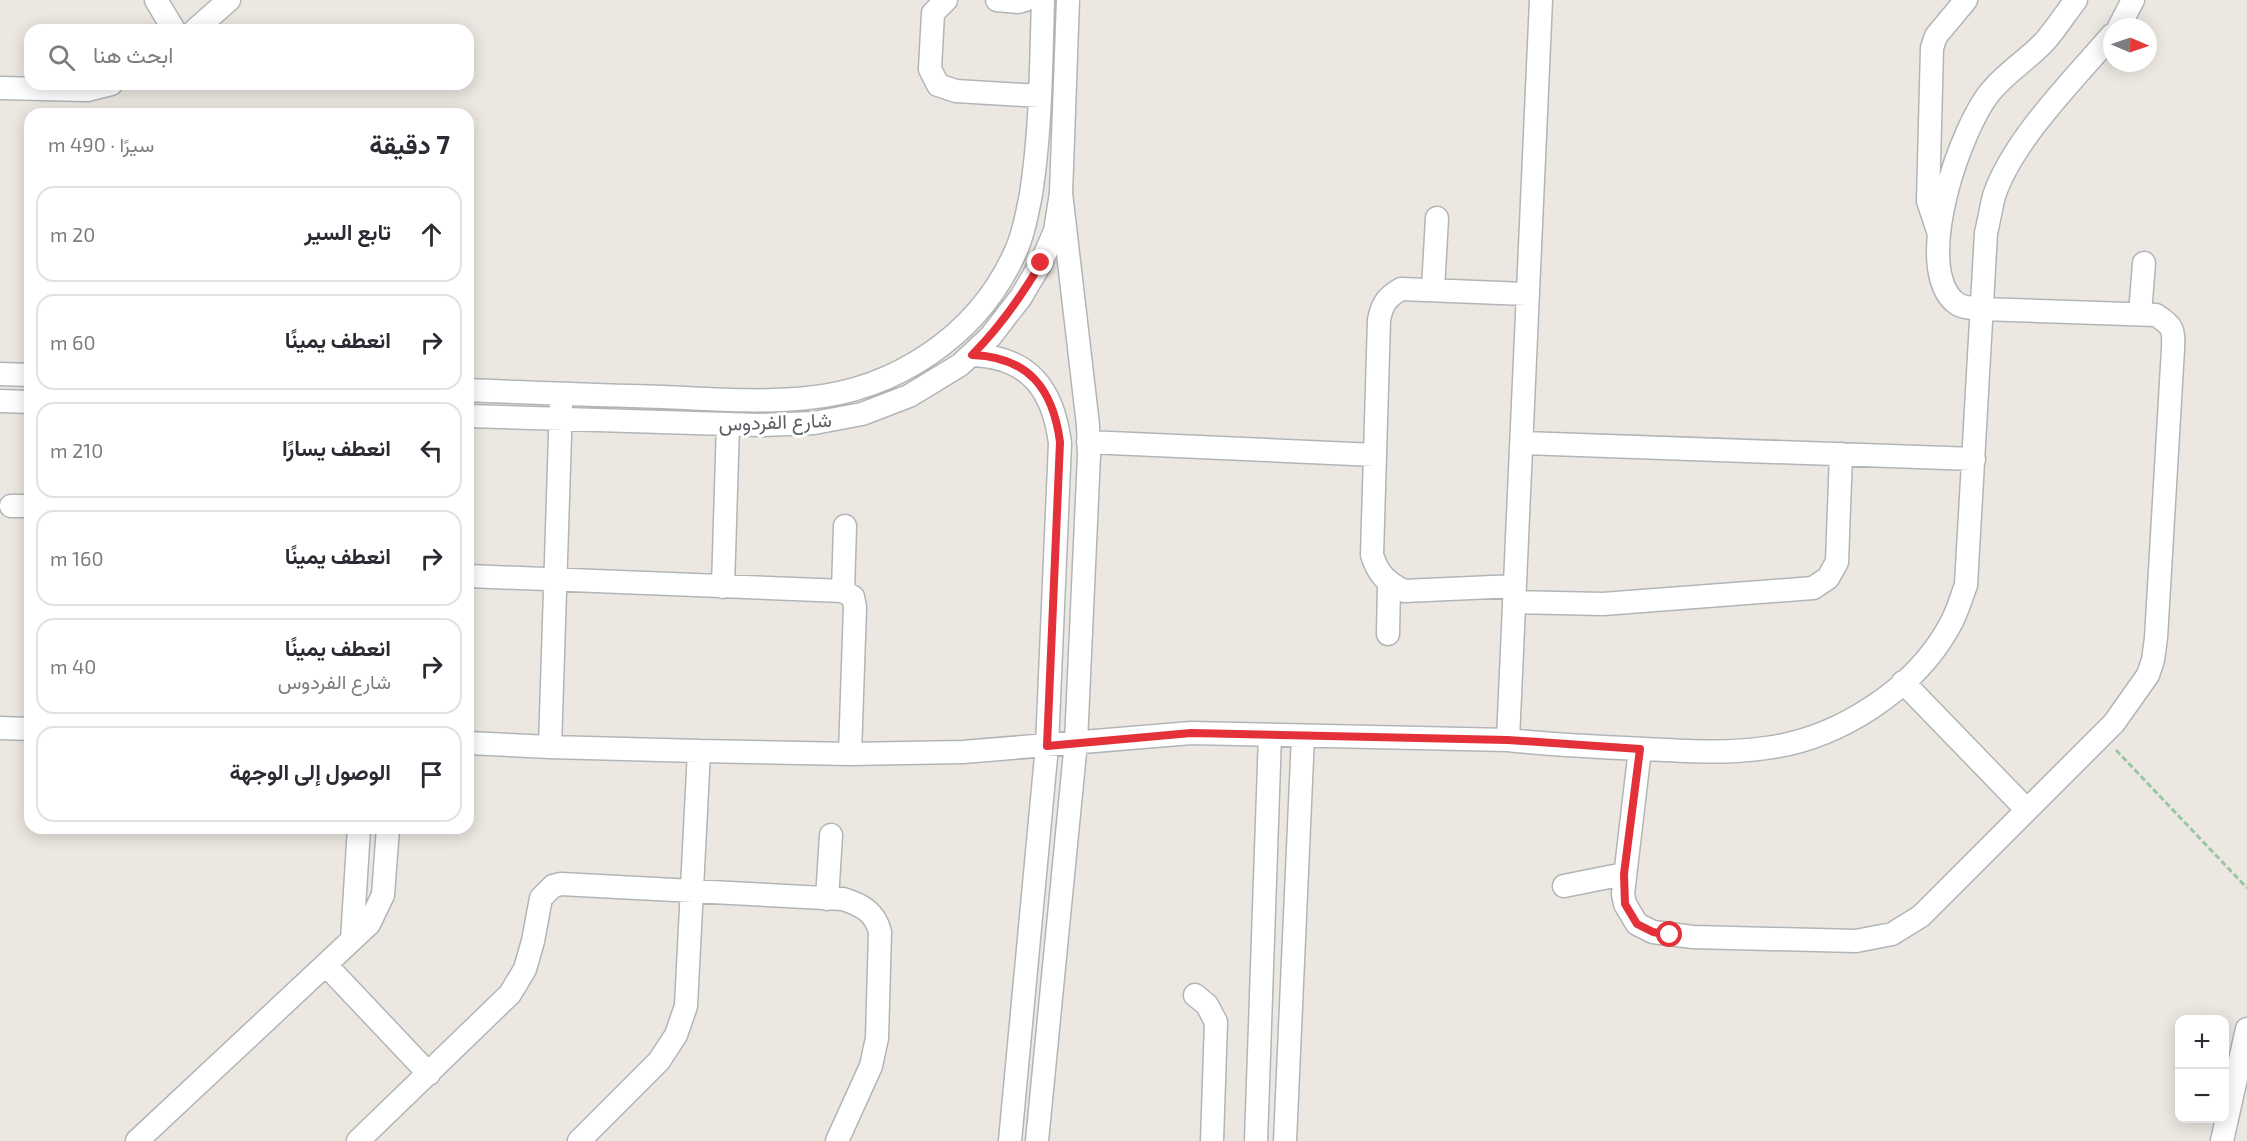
<!DOCTYPE html>
<html lang="ar">
<head>
<meta charset="utf-8">
<style>
  :root { --surface:#fff; --page:#f2f2f3; --text:#2b2b33; --muted:#7c7c81; --line:#e1e1e2 }
  body { margin:0; font-family:"Exo 2",Vazirmatn,sans-serif; background:var(--page); color:var(--text); direction:rtl }
  .controls { position:absolute; right:18px; bottom:18px; display:grid; overflow:hidden; border-radius:12px; box-shadow:0 3px 15px #0003 }
  .controls button { width:54px; height:54px; display:grid; place-items:center; padding:0; border:0; border-bottom:2px solid var(--line); background:var(--surface); color:var(--text); font:30px sans-serif }
  .compass { position:absolute; left:2103px; top:18px; width:54px; height:54px; border-radius:50%; background:var(--surface); box-shadow:0 3px 15px #0003; rotate:92deg }
  .stop { position:absolute; width:18px; height:18px; margin:-14px; border:4px solid #e43039; border-radius:50%; background:#fff }
  .stop.end { background:#e43039; border-color:#fff; box-shadow:0 2px 6px #0008 }
  .list { margin:0; padding:0; list-style:none }
  h2 { display:flex; justify-content:space-between; align-items:center; height:78px; margin:0; padding:0 24px; font-size:26px }
  h2 small { font-size:20px; font-weight:400; color:var(--muted) }
  .list li { display:grid; grid-template-columns:39px 1fr auto; gap:18px; align-items:center; box-sizing:border-box; height:96px; margin:0 12px 12px; padding:0 12px; border:2px solid var(--line); border-radius:18px }
  .list b { display:block; font-size:22px; white-space:nowrap }
  .list p { margin:0; font-size:20px; white-space:nowrap; color:var(--muted) }
  .list em { font-size:20px; font-style:normal; color:var(--muted) }
  .icon { flex:none; width:33px; height:33px; fill:none; stroke:currentColor; stroke-width:2; stroke-linecap:round; stroke-linejoin:round }
  .map { position:relative; flex:none; width:2247px; height:1141px; overflow:hidden; direction:ltr }
  .search { position:absolute; background:var(--surface); box-shadow:0 3px 15px #0003; left:24px; top:24px; width:450px; height:66px; display:flex; align-items:center; gap:15px; box-sizing:border-box; padding:0 21px; border-radius:18px; color:var(--muted); font-size:22px }
  .panel { position:absolute; background:var(--surface); box-shadow:0 3px 15px #0003; left:24px; top:108px; width:450px; height:726px; border-radius:18px; direction:rtl }
  .map>svg:first-child { display:block }
  .lines { fill:none; stroke-linecap:round; stroke-linejoin:round }
  .minor-casing { stroke:#b2b5b8; stroke-width:25 }
  .path { stroke:#98c7a0; stroke-width:3; stroke-dasharray:6 3; stroke-linecap:butt }
  .minor { stroke:#fff; stroke-width:22 }
  .route { stroke:#e43039; stroke-width:8 }
  .labels { text-anchor:middle; dominant-baseline:central; stroke-width:6; stroke-linejoin:round; paint-order:stroke }
  .street-label { font-size:20px; fill:#5a5e62; stroke:#fff }
</style>
</head>
<body>
<div class="map">
<svg width="2247" height="1141" viewBox="0 0 2247 1141">
  <rect width="100%" height="100%" fill="#ece8e1"/>
  <g class="lines">
    <g class="minor-casing">
      <path id="minor" d="M156,0l18,30
        M946,0l-13,13 -3,56 8,16 18,6 84,5
        M997,0l21,2 7,-2
        M2119,27l14,-27
        M195,30l34,-30
        M0,88l87,2 24,-6
        M1938,231l-10,-30 4,-153 4,-12 30,-36
        M1433,289l4,-71
        M2140,314l4,-51
        M972,355c57,2 81,34 88,88l-13,303 -37,395
        M0,374l30,1
        M468,390c65,3 130,5 195,7 48,2 96,6 144,1 88,-8 170,-62 207,-143 9,-18 13,-41 17,-61 10,-64 10,-129 12,-194
        M0,401l30,1
        M468,416l291,9 55,-2 48,-9 47,-18 51,-31 30,-28 31,-40 20,-34 14,-32 6,-38 7,-193
        M1088,442l287,13
        M1522,443l452,16
        M11,506h19
        M468,576l375,15 10,6 2,10 -5,147
        M1515,586l-111,5c-18,-9 -26,-17 -32,-36l7,-235c3,-16 8,-23 22,-31l127,5
        M723,587l5,-163
        M843,591l2,-65
        M1514,602l89,2 210,-16 15,-10 9,-16 4,-108
        M1388,634l1,-50
        M1903,682l123,127
        M0,728l30,1
        M1508,740l33,-740
        M468,743l82,4 149,4
        M550,747l11,-343
        M1640,749l-17,145 2,10 12,20 16,8 40,5 163,4 36,-7 29,-18 193,-193 34,-48 5,-15 3,-22 17,-289c1,-20 0,-23 -17,-34l-174,-6c-7,-1 -20,-1 -26,-6 -45,-35 5,-178 36,-213 16,-19 38,-32 54,-50 11,-13 20,-27 30,-40
        M1564,886l60,-12
        M827,899l4,-64
        M352,940l7,-112
        M326,965l103,109
        M1195,995l12,10 9,17 -4,119
        M137,1141l232,-217 14,-29 5,-67
        M358,1141l152,-147 15,-25 8,-28 8,-43 12,-12 8,-2 282,15c19,6 32,13 37,33l-3,106 -6,28 -34,75
        M579,1141l80,-80 17,-26 10,-29 13,-255 151,3 113,-2 228,-19 317,7c45,5 90,7 136,9 40,2 81,5 122,-1 72,-9 148,-58 183,-121 8,-13 12,-29 17,-42l20,-352c3,-12 5,-25 8,-37 18,-55 80,-117 118,-161
        M1037,1141l39,-399 13,-287 -1,-30 -27,-232
        M1256,1141l14,-406
        M1285,1141l18,-405
        M2222,1141l25,-112"/>
    </g>
    <path class="path" d="M2116,750l131,138"/>
    <use href="#minor" class="minor"/>
  </g>
  <g class="lines">
    <path class="route" d="M1041,263c-20,34 -41,64 -69,92 57,2 81,34 88,87l-13,304 144,-13 317,7 132,9 -16,125 1,30 12,20 16,8 17,3"/>
  </g>
  <g class="labels">
    <g class="street-label">
      <text transform="translate(775 421) rotate(-2)">شارع الفردوس</text>
    </g>
  </g>
</svg>
<div class="controls">
<button>+</button>
<button>−</button>
</div>
<svg class="compass" viewBox="-18 -18 36 36"><path d="M0-13l5 13h-10z" fill="#e53935"/><path d="M0 13l5-13h-10z" fill="#7c7c81"/></svg>
<div class="stop" style="left:1670px;top:935px"></div>
<div class="stop end" style="left:1041px;top:263px"></div>
<div class="search"><svg class="icon" aria-label="search" viewBox="0 0 24 24"><circle cx="10" cy="10" r="6"/><path d="M15 15l6 6"/></svg>ابحث هنا</div>
<section class="panel">
<h2>7 دقيقة<small>سيرًا · 490 m</small></h2>
<ul class="list">
<li><svg class="icon" aria-label="ahead" viewBox="0 0 24 24"><path d="M12 20V5M6 11l6-6 6 6"/></svg><div><b>تابع السير</b></div><em>20 m</em></li>
<li><svg class="icon" aria-label="right" viewBox="0 0 24 24"><path d="M7 20v-9h11M14 6l5 5-5 5"/></svg><div><b>انعطف يمينًا</b></div><em>60 m</em></li>
<li><svg class="icon" aria-label="left" viewBox="0 0 24 24"><path d="M17 20v-9H6M10 6l-5 5 5 5"/></svg><div><b>انعطف يسارًا</b></div><em>210 m</em></li>
<li><svg class="icon" aria-label="right" viewBox="0 0 24 24"><path d="M7 20v-9h11M14 6l5 5-5 5"/></svg><div><b>انعطف يمينًا</b></div><em>160 m</em></li>
<li><svg class="icon" aria-label="right" viewBox="0 0 24 24"><path d="M7 20v-9h11M14 6l5 5-5 5"/></svg><div><b>انعطف يمينًا</b><p>شارع الفردوس</p></div><em>40 m</em></li>
<li><svg class="icon" aria-label="arrive" viewBox="0 0 24 24"><path d="M6 21V4h12l-3 4 3 4H6"/></svg><div><b>الوصول إلى الوجهة</b></div></li>
</ul>
</section>
</div>
</body>
</html>
